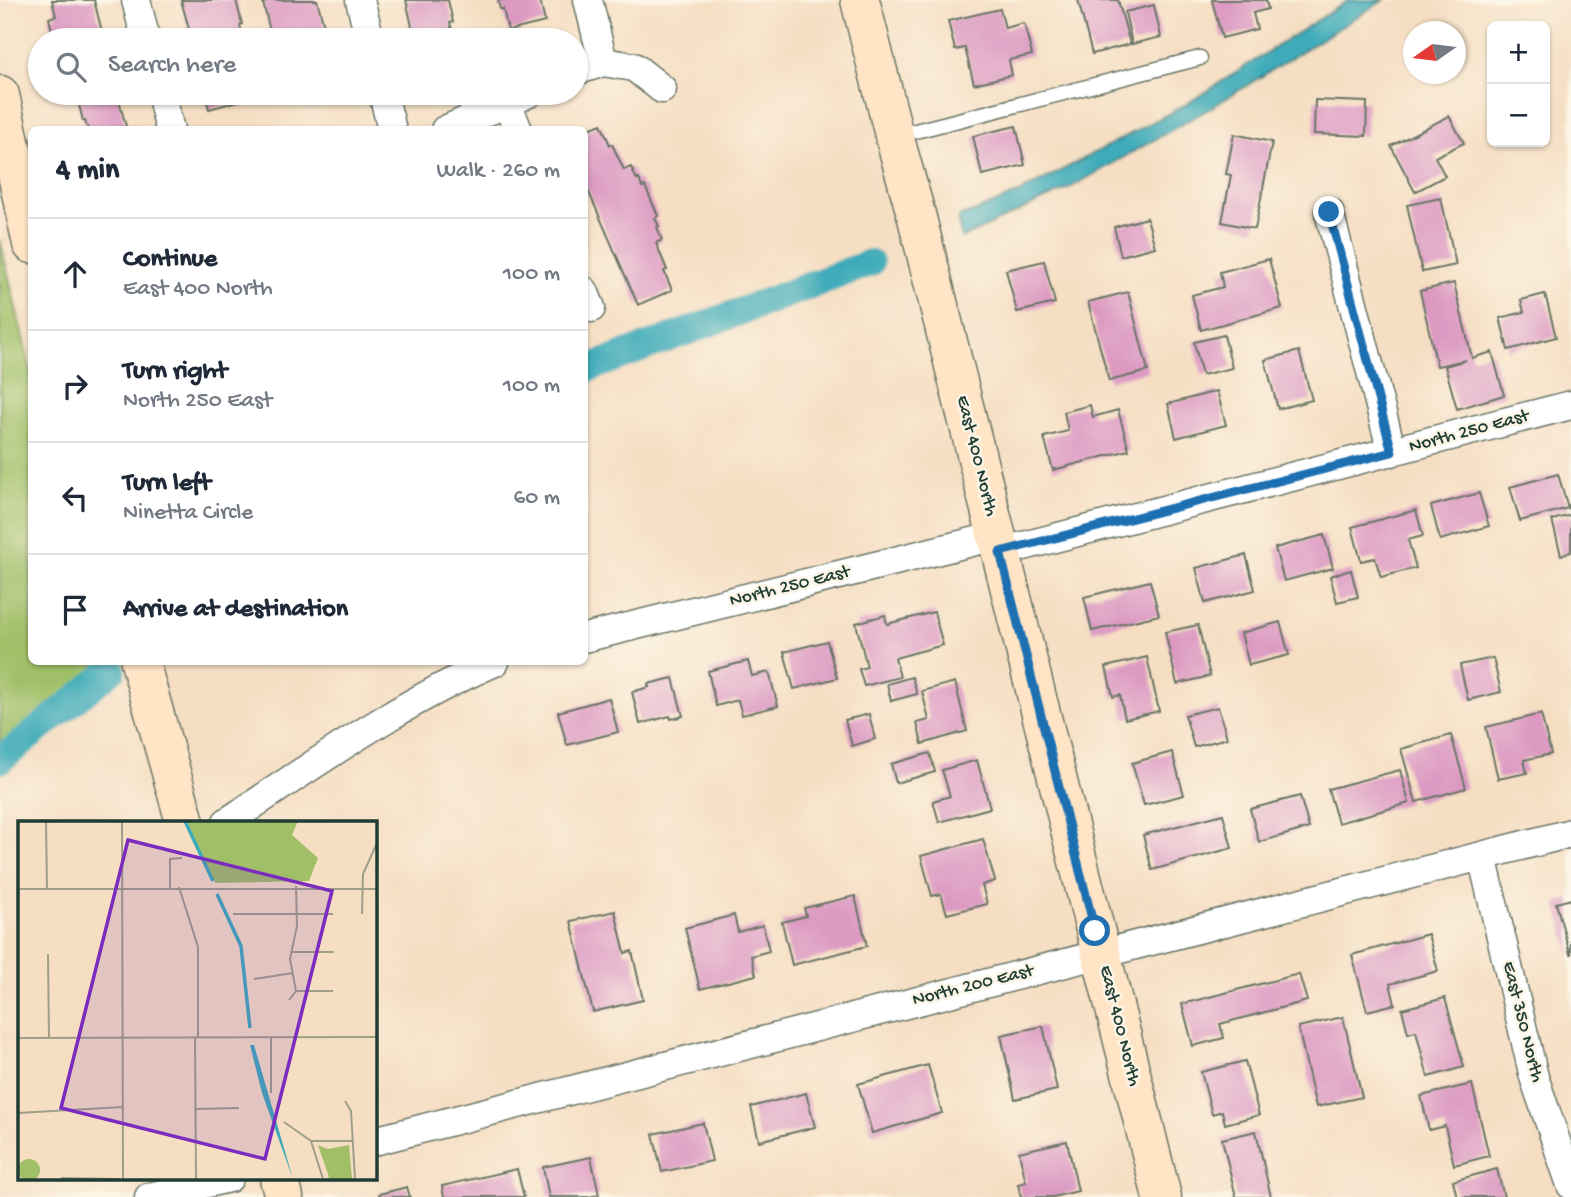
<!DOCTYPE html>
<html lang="en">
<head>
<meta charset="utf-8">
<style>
  :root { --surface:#fff; --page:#f2f2f3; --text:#1f2937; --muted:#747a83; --line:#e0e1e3 }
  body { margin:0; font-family:"Gochi Hand",sans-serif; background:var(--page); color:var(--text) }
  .controls { position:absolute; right:21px; top:21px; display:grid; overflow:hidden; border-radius:10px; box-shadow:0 2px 5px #0004 }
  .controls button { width:63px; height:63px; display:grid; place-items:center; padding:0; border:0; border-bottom:2px solid var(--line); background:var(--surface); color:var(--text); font:35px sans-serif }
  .compass { position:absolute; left:1403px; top:21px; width:63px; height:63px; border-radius:50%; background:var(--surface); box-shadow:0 2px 5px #0004; rotate:256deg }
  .stop { position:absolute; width:21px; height:21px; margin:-16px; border:5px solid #1f6fb2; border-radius:50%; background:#fff }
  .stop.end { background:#1f6fb2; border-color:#fff; box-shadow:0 2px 7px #0008 }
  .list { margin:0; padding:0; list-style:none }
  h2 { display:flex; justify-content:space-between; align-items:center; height:91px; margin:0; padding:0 28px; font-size:30px }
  h2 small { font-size:23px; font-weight:400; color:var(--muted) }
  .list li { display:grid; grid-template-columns:46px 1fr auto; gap:21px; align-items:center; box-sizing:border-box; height:112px; padding:0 28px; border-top:2px solid var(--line) }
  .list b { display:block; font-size:26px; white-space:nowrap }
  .list p { margin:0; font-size:23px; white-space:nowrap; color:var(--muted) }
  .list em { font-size:23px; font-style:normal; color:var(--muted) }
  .icon { flex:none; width:38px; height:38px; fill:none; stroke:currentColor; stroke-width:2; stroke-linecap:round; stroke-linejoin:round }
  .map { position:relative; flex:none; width:1571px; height:1197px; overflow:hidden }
  .search { position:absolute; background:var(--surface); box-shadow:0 2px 5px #0004; left:28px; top:28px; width:560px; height:77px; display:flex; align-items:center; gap:18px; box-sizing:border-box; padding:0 24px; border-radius:38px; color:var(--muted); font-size:26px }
  .panel { position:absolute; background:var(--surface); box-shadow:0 2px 5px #0004; left:28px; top:126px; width:560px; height:539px; border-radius:10px }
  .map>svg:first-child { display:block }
  .green { fill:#a0bf67; stroke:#607e4e; stroke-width:2 }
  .water { fill:#3cabb9; stroke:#2e7476; stroke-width:2 }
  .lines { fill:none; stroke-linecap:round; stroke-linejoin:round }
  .canal { stroke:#3cabb9; stroke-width:28 }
  .building { fill:#dc99c2 }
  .lane-casing { stroke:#6a7566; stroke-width:17 }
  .street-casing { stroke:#6a7566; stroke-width:31 }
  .secondary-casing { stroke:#6a7566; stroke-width:41 }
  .lane { stroke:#fff; stroke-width:14 }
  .street { stroke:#fff; stroke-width:28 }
  .secondary { stroke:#ffe4c6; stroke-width:38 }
  .route { stroke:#1f6fb2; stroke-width:9 }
  .labels { text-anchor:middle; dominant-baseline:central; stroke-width:5; stroke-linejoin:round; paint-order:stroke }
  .street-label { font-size:19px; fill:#1f3d34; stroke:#fcf5e5 }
  .inset-river { fill:none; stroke:#3cabb9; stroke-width:3.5 }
  .inset-road { fill:none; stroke:#9f9e89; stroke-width:2 }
  .view { fill:#7b2cbf; fill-opacity:0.15; stroke:#7b2cbf; stroke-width:3.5 }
  .inset-edge { fill:none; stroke:#1f3d34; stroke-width:3.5 }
</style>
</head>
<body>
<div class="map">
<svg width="1571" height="1197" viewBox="0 0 1571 1197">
  <rect width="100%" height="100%" fill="#fcf5e5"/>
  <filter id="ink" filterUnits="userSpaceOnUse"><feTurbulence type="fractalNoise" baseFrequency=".0143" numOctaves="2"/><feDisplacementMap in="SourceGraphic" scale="14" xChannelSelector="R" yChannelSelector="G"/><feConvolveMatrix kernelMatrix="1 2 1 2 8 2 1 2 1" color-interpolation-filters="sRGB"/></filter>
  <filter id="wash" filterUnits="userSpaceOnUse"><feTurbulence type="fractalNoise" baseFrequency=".00686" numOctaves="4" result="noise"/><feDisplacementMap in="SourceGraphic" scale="28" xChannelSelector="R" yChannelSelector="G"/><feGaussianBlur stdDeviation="1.57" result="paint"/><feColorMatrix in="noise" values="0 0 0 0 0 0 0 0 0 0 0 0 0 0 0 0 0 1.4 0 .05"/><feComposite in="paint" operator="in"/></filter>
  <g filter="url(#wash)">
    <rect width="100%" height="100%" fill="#f5dec2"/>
    <path class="green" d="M0,240l31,132 1,290h75l-107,86z"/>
    <path class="water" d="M1349,0h35l-170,106 -143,81 -109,51 -4,-15 2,-7 14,-4 47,-20 164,-87z"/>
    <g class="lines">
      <path class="canal" d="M584,370l286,-107
        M0,760l112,-90"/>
    </g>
    <g id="blocks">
      <path class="building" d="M52,0h42l10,40h-52l-2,-8 2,-1 -3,-13 7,-2z
        M181,0h55l6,24 -2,1 2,9h-3l2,6h-49z
        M265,0h52l11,40h-52l-2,-6 -3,1 -8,-32 3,-1z
        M406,0h42l5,22 -3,1 5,17h-40z
        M498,0h42l5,22 -37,9 -5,-22h-3z
        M1078,0h40l12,44 -38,10z
        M1212,0h54l2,9 -15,4 4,16 -35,9z
        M1154,5l7,32 -29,7 -7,-32z
        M1000,9l5,19 19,-5 8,32 -23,5 3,15 -38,9 -9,-36 -10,2 -7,-29z
        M76,93h41l10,37h-39l-3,-9h-2z
        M205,93h40l1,6 -37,10z
        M302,93h41l1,1 -40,9z
        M1315,100l52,2 -1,34 -52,-2z
        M1449,116l15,27 -29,14 10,19 -30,16 -24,-46z
        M601,124l9,21 2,-1 12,26 7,-3 6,13 2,-1 3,8 3,-1 13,30 -3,2 4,8 -2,1 5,13 -6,3 11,27 -3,1 8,19 -34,15 -54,-124v-50z
        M1016,126l9,39 -43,10 -9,-39z
        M1234,134l38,8 -17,87 -33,-7 9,-47 -5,-1z
        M1441,198l15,67 -34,7 -15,-67z
        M1147,218l8,29 -34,9 -7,-29z
        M1269,259l13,49 -81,22 -9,-35 31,-8 -3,-15z
        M1044,261l11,42 -38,9 -11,-42z
        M1454,283l18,75 20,-6 12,43 -47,14 -12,-43 21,-6 -29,6 -17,-75z
        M1128,292l20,79 -39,10 -21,-79z
        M1545,294l11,43 -48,13 -8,-32 24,-6 -3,-12z
        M1224,335l8,33 -30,7 -8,-33z
        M1299,351l13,49 -34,9 -13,-49z
        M1217,391l9,34 -50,13 -8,-34z
        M1090,405l3,12 25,-7 11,40 -76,20 -9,-33 24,-6 -4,-19z
        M1558,474l10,34 -48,13 -10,-34z
        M1479,493l10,33 -49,14 -9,-34z
        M1416,510l7,26 -15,4 8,28 -35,9 -6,-19 -14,3 -9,-34z
        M1571,515v37l-10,3 -9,-35z
        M1324,535l9,33 -49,13 -9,-33z
        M1246,555l9,35 -50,13 -9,-35z
        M1351,570l7,27 -21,5 -7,-26z
        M1150,581l9,34 -67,16 -8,-34z
        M934,612l9,33 -48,13 5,19 -36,9 -5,-17 8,-2 -11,-44 29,-8 2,9z
        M1280,622l9,33 -40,10 -8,-32z
        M1198,625l12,51 -33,8 -12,-52z
        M827,641l10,37 -43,11 -10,-37z
        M1147,657l12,54 -34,8 -5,-24 -7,2 -7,-30z
        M1493,658l8,34 -33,8 -8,-35z
        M748,661l4,15 17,-4 9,34 -36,9 -4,-15 -22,6 -8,-35z
        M912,677l5,17 -26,7 -4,-17z
        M673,678l10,38 -12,3 -1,-3 -30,8 -8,-32 17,-5 -1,-3z
        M955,682l12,49 -45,13 -5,-21 12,-3 -7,-29z
        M609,698l9,34 -51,13 -9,-33z
        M1218,707l9,31 -33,9 -9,-32z
        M869,714l6,25 -23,7 -7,-26z
        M1541,714l10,40 -27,6 3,13 -29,6 -12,-52z
        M1451,735l15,53 -50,14 -15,-53z
        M1172,752l12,43 -40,10 -12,-42z
        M930,753l5,19 -39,11 -5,-19z
        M977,760l13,48 -51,14 -6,-21 17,-5 -8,-26z
        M1400,770l9,33 -71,20 -10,-34z
        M1300,796l9,32 -50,14 -9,-33z
        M1223,814l9,34 -80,22 -9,-35z
        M983,839l12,42 -13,4 5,19 -40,10 -6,-20 -9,2 -11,-40z
        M855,896l12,50 -75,19 -10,-43 24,-6 -2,-8z
        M1571,899v55h-1l-14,-51z
        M615,911l10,42 7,-2 11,49 -50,12 -22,-91z
        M734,915l4,17 25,-7 6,26 -18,5 5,19 -56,14 -15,-61z
        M1428,934l10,37 -48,13 5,20 -28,7 -15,-56z
        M1299,974l8,27 -87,23 4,14 -31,8 -11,-42z
        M1445,998l19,69 -36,10 -12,-46 -8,2 -6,-24z
        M1343,1017l19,80 -46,10 -18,-80z
        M1043,1026l14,64 -42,9 -14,-64z
        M1245,1061l14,54 -34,9 -3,-13 -10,3 -11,-42z
        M928,1065l14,48 -70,20 -14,-49z
        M1472,1084l17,72 -35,9 -9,-39 -16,4 -8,-34z
        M806,1093l9,34 -56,14 -8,-34z
        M703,1123l9,38 -50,11 -9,-38z
        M1256,1131l15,66h-35l-14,-58z
        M1067,1141l11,50 -25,6h-32l-3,-13 8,-2 -7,-30z
        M591,1157l8,38 -11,2h-39l-6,-30z
        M517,1169l7,28h-80l-2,-11z
        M1497,1169l7,28h-47l-4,-16z
        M407,1187l3,10h-30l-1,-3z"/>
    </g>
  </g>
  <g filter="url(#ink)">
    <use href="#blocks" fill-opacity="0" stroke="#6a7566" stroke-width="2"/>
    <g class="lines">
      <g class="lane-casing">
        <path id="lane" d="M896,136l304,-78"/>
      </g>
      <g class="street-casing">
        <path id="street" d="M136,0l10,40
          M360,0l10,40
          M588,0l15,62
          M576,71l27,-9 31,5 28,22
          M161,93l9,37
          M383,93l9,37
          M507,103l11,27
          M445,130l84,-37
          M1329,212l63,240
          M584,291l7,17
          M1000,552l571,-147
          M584,638l412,-102
          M227,822c87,-57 172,-119 268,-160
          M1482,856l52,221 37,108
          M374,1141l1197,-308
          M149,1197l80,-19"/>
      </g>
      <g class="secondary-casing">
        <path id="secondary" d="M860,0l35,139 21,75 246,983
          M0,95l32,149
          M140,662l45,160
          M279,1178l5,19"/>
      </g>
      <use href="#lane" class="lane"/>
      <use href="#street" class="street"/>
      <use href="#secondary" class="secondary"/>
    </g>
  </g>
  <g class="lines" filter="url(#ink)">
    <path class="route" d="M1095,931l-95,-379 392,-100 -63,-240"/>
  </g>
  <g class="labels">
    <g class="street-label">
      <text transform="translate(1469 432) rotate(-15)">North 250 East</text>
      <text transform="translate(976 456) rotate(76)">East 400 North</text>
      <text transform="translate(790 587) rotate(-14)">North 250 East</text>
      <text transform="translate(973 986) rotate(-14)">North 200 East</text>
      <text transform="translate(1522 1022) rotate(76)">East 350 North</text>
      <text transform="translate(1119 1026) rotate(76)">East 400 North</text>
    </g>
  </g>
  <g transform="translate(18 821)">
    <rect width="359" height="359" fill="#f5dec2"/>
    <path d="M169,0h111l-6,14 26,23 -9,23 -94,2zM300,324l10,4 21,-4 3,34h-26l3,-2zM0 349a11 11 0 1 1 22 0a11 11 0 1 1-22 0Z" fill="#a0bf67"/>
    <path d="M232,224h4l39,134 -31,-86z" fill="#3cabb9"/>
    <path class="inset-river" d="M167,0l28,60M199,73l24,52 9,82"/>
    <path class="inset-road" d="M28,0l1,68M104,0l1,358M161,66l19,60v91M152,67v-29l12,-1M0,68h359M215,93h100M344,93l1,-40 14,-31M273,131h43M30,133l1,84M236,158l39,-6M278,170h37M271,179l7,-9 -6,-32 7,-33 -1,-40M253,216v56M0,217l359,-1M177,217l1,141M327,280l6,10 4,68M178,288l43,-1M0,292l105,-6M266,301l27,19M293,320h41M293,320l12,38M43,357l58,1"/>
    <path class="view" d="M110,19l204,51 -67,268 -204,-51z"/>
    <rect width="359" height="359" class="inset-edge"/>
  </g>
</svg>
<div class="controls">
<button>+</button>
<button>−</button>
</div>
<svg class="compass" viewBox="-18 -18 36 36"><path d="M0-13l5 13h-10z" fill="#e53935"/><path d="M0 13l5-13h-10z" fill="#747a83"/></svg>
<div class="stop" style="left:1095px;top:931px"></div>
<div class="stop end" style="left:1329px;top:212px"></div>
<div class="search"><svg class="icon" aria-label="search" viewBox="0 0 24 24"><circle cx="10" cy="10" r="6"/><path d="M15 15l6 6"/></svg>Search here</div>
<section class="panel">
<h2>4 min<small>Walk · 260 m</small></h2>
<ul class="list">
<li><svg class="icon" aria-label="ahead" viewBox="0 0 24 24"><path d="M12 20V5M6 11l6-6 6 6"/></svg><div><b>Continue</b><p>East 400 North</p></div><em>100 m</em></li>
<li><svg class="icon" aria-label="right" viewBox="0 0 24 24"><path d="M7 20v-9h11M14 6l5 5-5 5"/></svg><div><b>Turn right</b><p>North 250 East</p></div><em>100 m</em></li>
<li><svg class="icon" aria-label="left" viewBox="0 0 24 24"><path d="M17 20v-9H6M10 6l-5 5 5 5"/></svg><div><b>Turn left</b><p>Ninetta Circle</p></div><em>60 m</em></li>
<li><svg class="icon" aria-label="arrive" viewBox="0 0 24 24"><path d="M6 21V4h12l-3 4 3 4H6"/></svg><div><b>Arrive at destination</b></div></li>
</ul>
</section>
</div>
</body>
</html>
